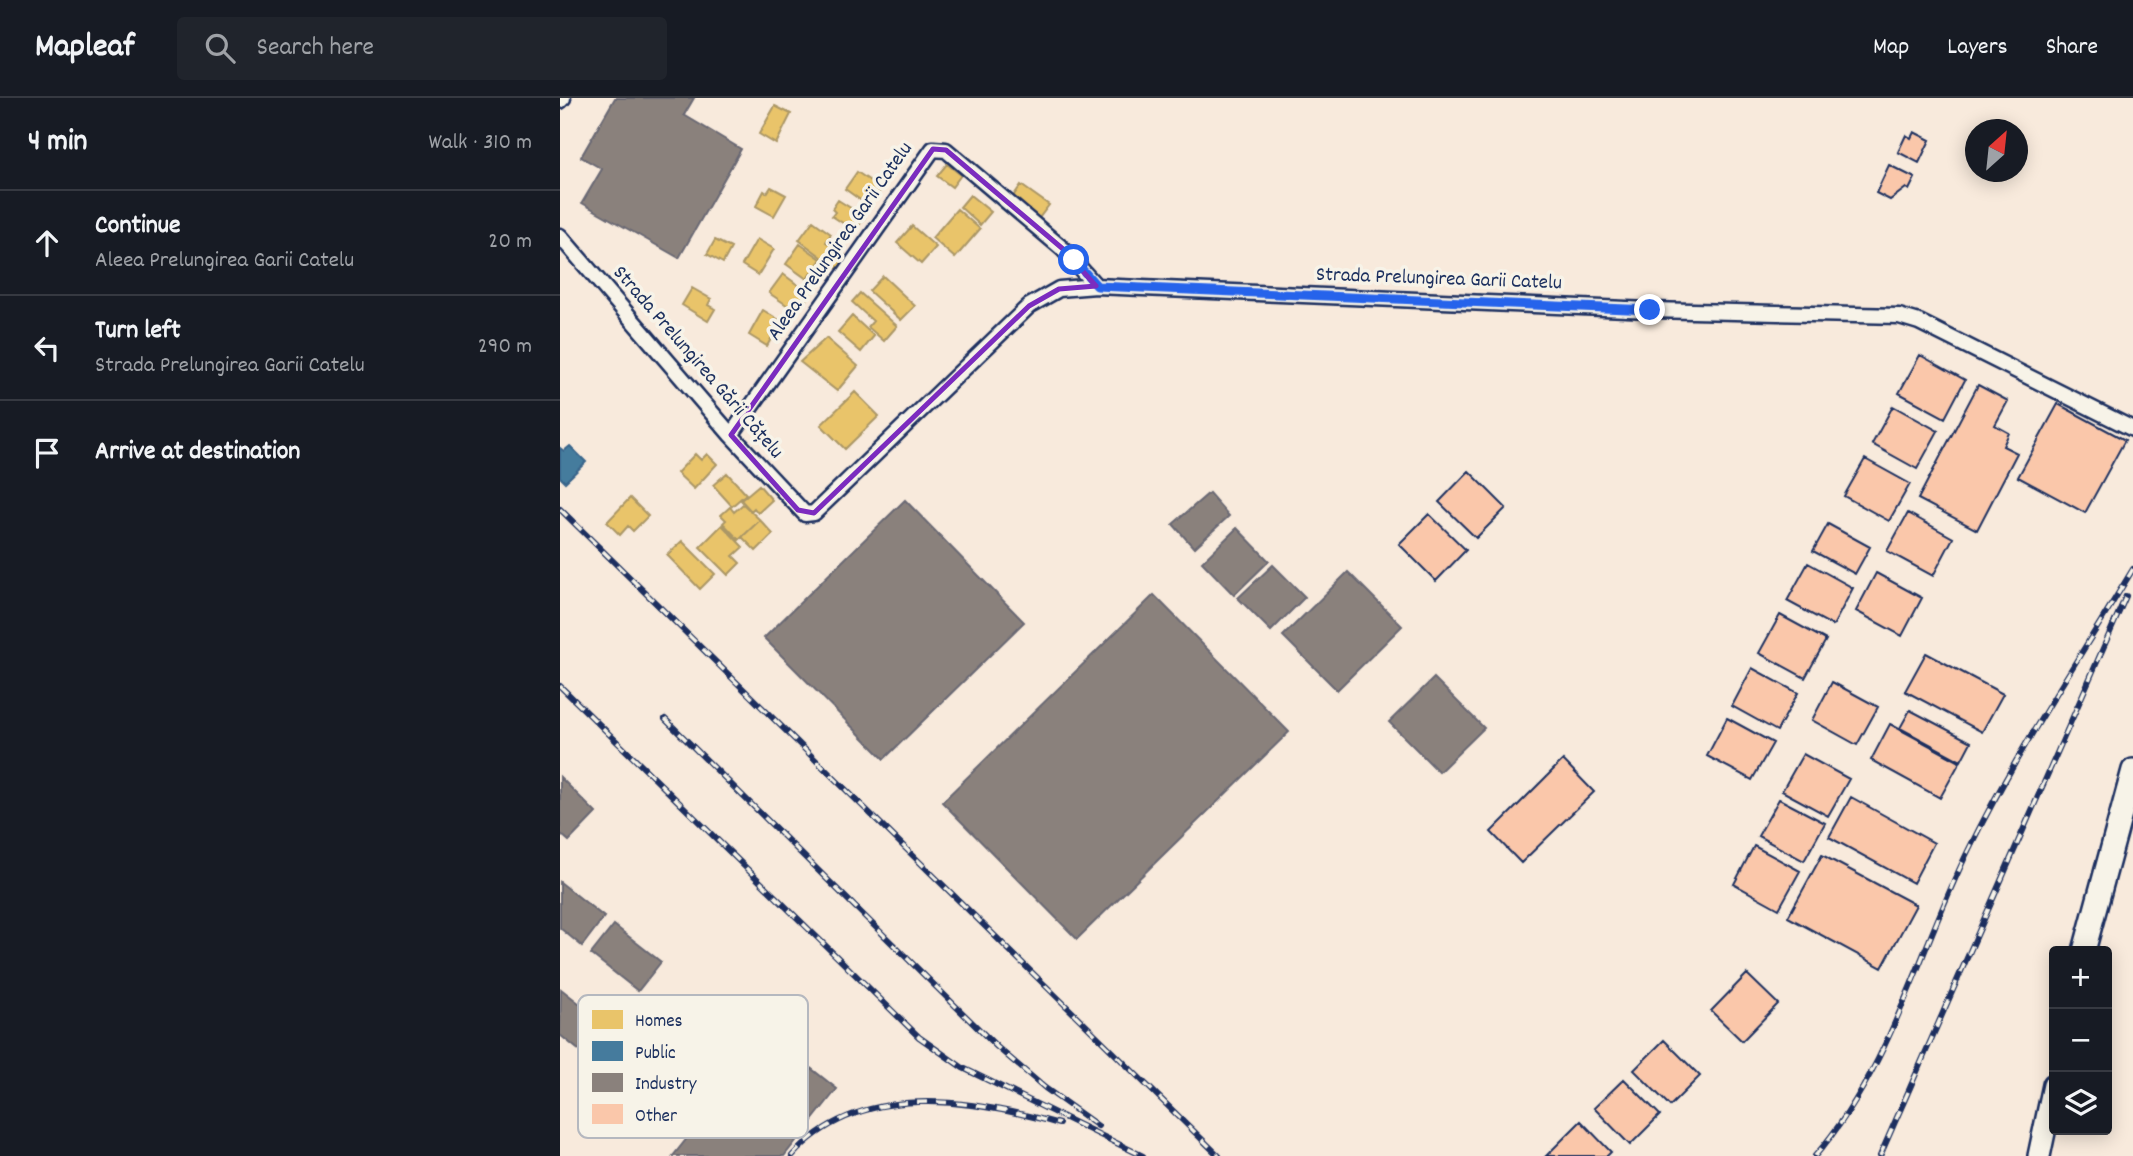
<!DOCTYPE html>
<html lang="en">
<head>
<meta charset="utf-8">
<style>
  :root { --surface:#171b24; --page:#20242c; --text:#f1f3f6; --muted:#9ea1a6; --line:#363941 }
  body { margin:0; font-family:Dekko,sans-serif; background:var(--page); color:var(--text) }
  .controls { position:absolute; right:21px; bottom:21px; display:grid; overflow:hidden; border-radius:7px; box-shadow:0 4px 18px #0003 }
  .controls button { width:63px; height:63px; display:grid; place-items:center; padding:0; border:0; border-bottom:2px solid var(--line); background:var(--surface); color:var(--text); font:35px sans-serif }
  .compass { position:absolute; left:1405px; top:21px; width:63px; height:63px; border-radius:50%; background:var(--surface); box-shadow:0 4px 18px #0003; rotate:27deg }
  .stop { position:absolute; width:21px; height:21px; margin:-16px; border:5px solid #2563eb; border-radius:50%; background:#fff }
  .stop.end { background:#2563eb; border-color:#fff; box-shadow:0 2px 7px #0008 }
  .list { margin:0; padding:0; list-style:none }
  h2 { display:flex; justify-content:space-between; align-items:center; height:91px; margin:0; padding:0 28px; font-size:30px }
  h2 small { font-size:23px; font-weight:400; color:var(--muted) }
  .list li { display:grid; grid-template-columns:46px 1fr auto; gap:21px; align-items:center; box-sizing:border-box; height:105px; padding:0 28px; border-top:2px solid var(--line) }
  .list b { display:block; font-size:26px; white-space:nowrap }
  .list p { margin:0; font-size:23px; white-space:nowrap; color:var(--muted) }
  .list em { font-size:23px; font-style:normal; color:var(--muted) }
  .icon { flex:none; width:38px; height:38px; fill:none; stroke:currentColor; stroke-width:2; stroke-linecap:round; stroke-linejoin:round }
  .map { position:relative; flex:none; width:1573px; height:1058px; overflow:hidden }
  header { display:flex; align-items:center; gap:42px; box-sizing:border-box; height:98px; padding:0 35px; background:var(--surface); border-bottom:2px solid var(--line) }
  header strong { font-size:33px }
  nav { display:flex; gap:38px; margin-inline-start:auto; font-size:24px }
  .search { width:490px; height:63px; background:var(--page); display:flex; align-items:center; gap:18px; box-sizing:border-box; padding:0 24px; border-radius:7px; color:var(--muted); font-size:26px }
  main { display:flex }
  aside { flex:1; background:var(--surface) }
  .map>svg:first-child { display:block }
  .homes { fill:#e9c46a; stroke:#ab9766; stroke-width:2 }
  .public { fill:#457b9d; stroke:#38648a; stroke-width:2 }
  .industry { fill:#8a817c; stroke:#696873; stroke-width:2 }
  .building { fill:#fac7aa; stroke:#1b2f5e; stroke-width:2 }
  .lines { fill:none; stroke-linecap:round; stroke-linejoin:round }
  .street-casing { stroke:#1b2f5e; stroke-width:19 }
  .primary-casing { stroke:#1b2f5e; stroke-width:26 }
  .street { stroke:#f7f3e8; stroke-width:14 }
  .primary { stroke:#f7f3e8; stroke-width:21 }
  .rail-casing { stroke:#1b2f5e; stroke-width:6 }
  .rail { stroke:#f7f3e8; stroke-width:3.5; stroke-dasharray:10; stroke-linecap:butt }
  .route { stroke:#2563eb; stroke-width:9 }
  .marked { fill:none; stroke:#7b2cbf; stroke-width:5; stroke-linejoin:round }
  .labels { text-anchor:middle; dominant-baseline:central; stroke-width:7; stroke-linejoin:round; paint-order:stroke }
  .street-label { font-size:21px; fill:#1b2f5e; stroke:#f7f3e8 }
  .key { fill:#f7f3e8; stroke:#b5b8bf; stroke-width:2 }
  .key-label { font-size:19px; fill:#1b2f5e }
</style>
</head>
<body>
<header>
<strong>Mapleaf</strong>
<div class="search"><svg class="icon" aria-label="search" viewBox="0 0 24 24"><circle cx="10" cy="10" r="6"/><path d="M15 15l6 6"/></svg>Search here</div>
<nav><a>Map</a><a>Layers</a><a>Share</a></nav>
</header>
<main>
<aside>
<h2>4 min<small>Walk · 310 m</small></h2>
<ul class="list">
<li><svg class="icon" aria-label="ahead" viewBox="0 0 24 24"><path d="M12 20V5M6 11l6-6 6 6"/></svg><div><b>Continue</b><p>Aleea Prelungirea Garii Catelu</p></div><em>20 m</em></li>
<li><svg class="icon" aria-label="left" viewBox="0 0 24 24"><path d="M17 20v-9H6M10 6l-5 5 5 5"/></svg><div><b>Turn left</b><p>Strada Prelungirea Garii Catelu</p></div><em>290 m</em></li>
<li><svg class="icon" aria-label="arrive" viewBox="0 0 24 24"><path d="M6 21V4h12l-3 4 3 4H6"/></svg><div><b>Arrive at destination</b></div></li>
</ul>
</aside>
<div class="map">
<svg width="1573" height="1058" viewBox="0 0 1573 1058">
  <rect width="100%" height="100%" fill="#f8eadc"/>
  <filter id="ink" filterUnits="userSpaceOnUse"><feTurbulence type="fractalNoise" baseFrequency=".0143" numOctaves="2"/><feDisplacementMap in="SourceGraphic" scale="14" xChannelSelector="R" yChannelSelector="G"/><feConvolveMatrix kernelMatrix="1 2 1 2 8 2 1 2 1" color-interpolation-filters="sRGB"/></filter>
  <g filter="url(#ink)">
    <path class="homes" d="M215,8l16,8 -15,30 -17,-10z
      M387,66l14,11 -9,12 -15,-11z
      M297,74l25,17 -16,15 -21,-15z
      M461,87l28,20 -10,13 -27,-20z
      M211,89l15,8 -12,21 -18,-10 8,-15 3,2z
      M410,97l21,17 -11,13 -20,-18z
      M278,102l27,17 -10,14 -23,-15 3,-4 -3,-3z
      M397,111l23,20 -25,29 -23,-20z
      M253,123l18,13 -5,8 21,15 -9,12 -39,-29z
      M352,128l24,21 -15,17 -24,-21z
      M197,141l17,10 -16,26 -16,-10z
      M155,142l16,8 -8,15 -16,-9z
      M240,146l21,15 -4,6 4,3 -6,8 -4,-3 -4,6 -21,-15z
      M223,176l27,20 -13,18 -28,-19z
      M323,178l32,30 -14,14 -32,-29z
      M132,190l19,11 -3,6 7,4 -7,12 -26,-16z
      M300,195l37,33 -13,15 -16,-14 5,-6 -21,-19z
      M203,212l18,11 -14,25 -18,-11z
      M292,218l22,20 -13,16 -23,-20z
      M266,240l32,28 -21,25 -37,-29z
      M295,294l24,24 -34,33 -24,-24z
      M135,356l6,6 6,-6 10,10 -23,25 -17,-16z
      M167,375l19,21 -14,12 -19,-21z
      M199,387l13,15 -14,13 -4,-5 -3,3 -10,-11z
      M70,400l18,18 -15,15 -5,-5 -8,9 -13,-13z
      M183,406l17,16 -21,20 -16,-17 3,-3 -5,-5 9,-8 4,5z
      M200,422l13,14 -17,17 -14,-14z
      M162,427l21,22 -10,9 7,7 -12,12 -28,-28z
      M122,443l33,33 -15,15 -33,-34z"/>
    <path class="public" d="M10,348l16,16 -21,20 -5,-5v-29l4,3z"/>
    <path class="industry" d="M55,0h79l-10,17 57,34 -62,109 -97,-55 20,-34 -21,-12z
      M649,395l20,23 -35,32 -21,-24z
      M345,402l119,122 -140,137 -120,-121z
      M677,430l32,33 -35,34 -32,-33z
      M713,467l32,32 -34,34 -33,-33z
      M788,474l54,54 -65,64 -54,-54z
      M594,497l135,137 -212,207 -135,-137z
      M874,580l50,50 -45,44 -50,-50z
      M0,679l36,36 -27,28 -9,-8z
      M0,784l44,35 -22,29 -22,-18z
      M54,827l47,37 -23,29 -47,-37z
      M1,891l47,37 -23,29 -25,-20z
      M209,937l68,54 -53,67h-111z"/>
    <path class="building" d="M1354,34l16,8 -11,23 -21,-11 8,-17 5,3z
      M1329,67l26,13 -6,12 -3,-2 -16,12 -14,-7z
      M1360,257l45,25 -20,38 -46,-25z
      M1418,287l30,16 -13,24 14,8 -6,13 14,7 -40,77 -59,-31z
      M1498,306l67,36 -40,73 -67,-36z
      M1333,308l45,25 -21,38 -45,-25z
      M1305,361l45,25 -21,37 -45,-25z
      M909,373l37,37 -30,30 -37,-36z
      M1348,415l45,25 -20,38 -46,-25z
      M869,416l37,36 -30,31 -37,-37z
      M1268,426l42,23 -15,27 -42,-23z
      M1248,465l45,25 -20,38 -46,-25z
      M1316,475l46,25 -20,38 -46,-25z
      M1220,517l46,25 -21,38 -46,-25z
      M1366,555l77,41 -21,38 -77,-41z
      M1192,570l46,25 -21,38 -45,-25z
      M1272,584l46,25 -21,38 -45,-25z
      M1350,612l61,32 -10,19 -61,-33z
      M1167,620l46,25 -21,37 -45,-24z
      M1330,626l70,38 -20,36 -69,-38z
      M1243,656l46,25 -21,37 -46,-25z
      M1003,662l31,32 -73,71 -30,-31z
      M1291,699l83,46 -21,40 -84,-46z
      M1219,701l46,24 -21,38 -46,-25z
      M1194,748l46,25 -21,38 -45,-25z
      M1262,757l94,50 -34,63 -94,-51z
      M1187,876l31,30 -36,37 -31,-30z
      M1104,942l36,36 -30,30 -36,-36z
      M1064,981l36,36 -30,30 -36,-37z
      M1021,1023l30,31 -4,4h-61z"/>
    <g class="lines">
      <g class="street-casing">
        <path id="street" d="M0,3l3,-3
          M0,138l171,199 74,79 9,-1 215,-207 30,-17 37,-3 554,24 249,6 20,6 214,107
          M171,337l202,-286 13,1 117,99 33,37"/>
      </g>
      <g class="primary-casing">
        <path id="primary" d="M1524,853l49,-181
          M1479,1058l15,-71"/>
      </g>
      <use href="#street" class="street"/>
      <use href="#primary" class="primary"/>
      <g class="rail-casing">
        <path id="rail" d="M0,411l659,647
          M0,588l359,351 44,31 180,88
          M105,621l332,328 48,41 53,38
          M232,1058c68,-76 180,-57 267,-32
          M1255,1058c75,-86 104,-206 154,-307 48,-98 108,-187 164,-280
          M1320,1058l246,-560"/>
      </g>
      <use href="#rail" class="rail"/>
    </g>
  </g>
  <g class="lines" filter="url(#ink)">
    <path class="route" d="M514,162l23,26 553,24"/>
  </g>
  <path class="marked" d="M373,51l13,1 117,99 33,37 -37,3 -30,17 -215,207 -16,-3 -67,-75z"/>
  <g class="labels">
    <g class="street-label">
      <text transform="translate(281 144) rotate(-55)">Aleea Prelungirea Garii Catelu</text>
      <text transform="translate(879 182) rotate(2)">Strada Prelungirea Garii Catelu</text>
      <text transform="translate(137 265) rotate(49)">Strada Prelungirea Gării Cățelu</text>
    </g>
  </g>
  <rect x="18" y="897" width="230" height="143" rx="10" class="key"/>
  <rect x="32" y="912" width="31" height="19" fill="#e9c46a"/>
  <rect x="32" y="943" width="31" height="20" fill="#457b9d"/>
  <rect x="32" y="975" width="31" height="19" fill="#8a817c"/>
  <rect x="32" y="1006" width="31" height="20" fill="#fac7aa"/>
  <g class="key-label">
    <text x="75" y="928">Homes</text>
    <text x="75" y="960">Public</text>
    <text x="75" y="991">Industry</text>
    <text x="75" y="1023">Other</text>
  </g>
</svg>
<div class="controls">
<button>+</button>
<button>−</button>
<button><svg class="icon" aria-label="layers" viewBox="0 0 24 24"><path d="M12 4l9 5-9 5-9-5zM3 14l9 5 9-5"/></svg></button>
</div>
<svg class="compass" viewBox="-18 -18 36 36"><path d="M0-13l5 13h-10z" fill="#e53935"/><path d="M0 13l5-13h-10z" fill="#9ea1a6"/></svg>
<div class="stop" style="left:514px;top:162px"></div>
<div class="stop end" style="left:1090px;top:212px"></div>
</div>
</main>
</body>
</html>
